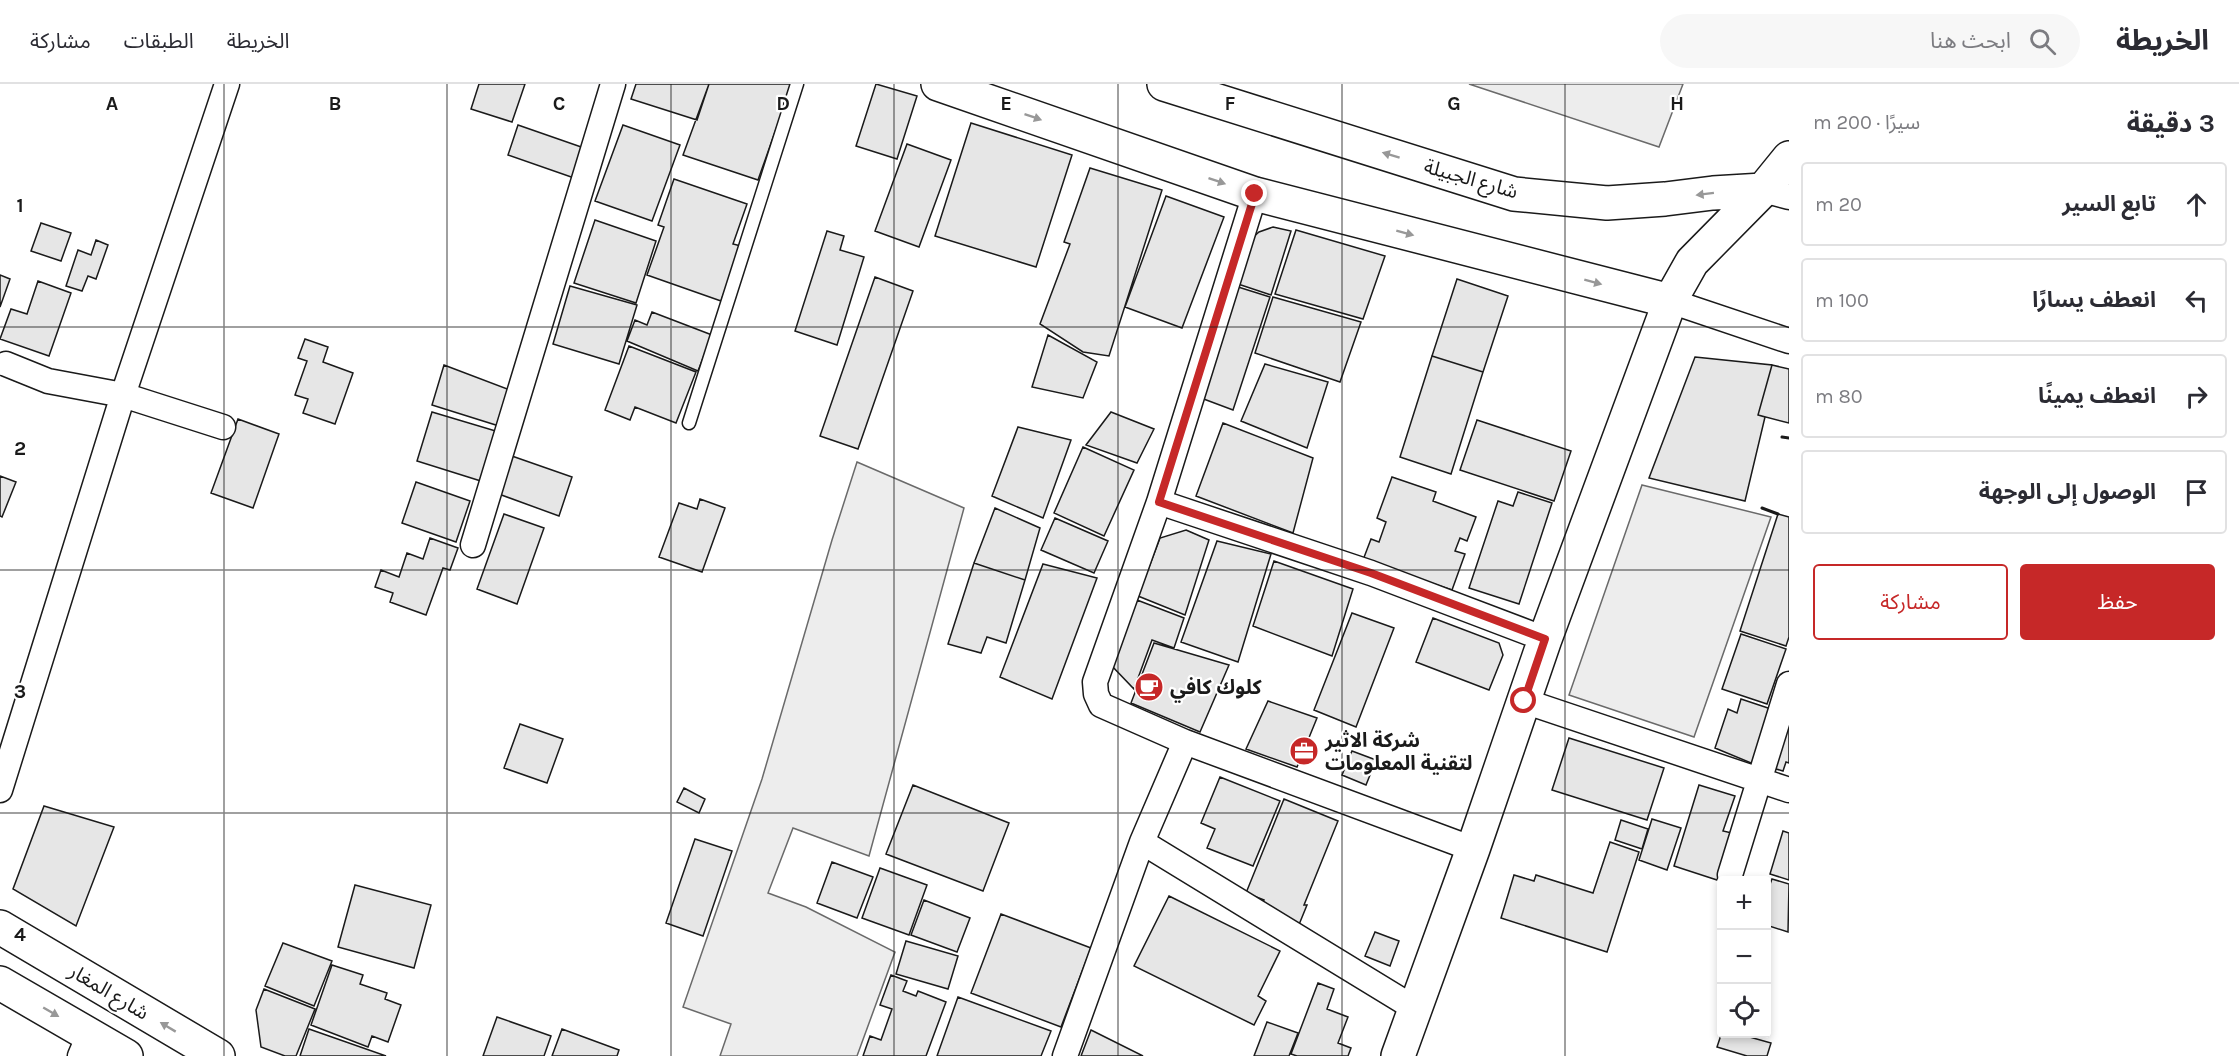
<!DOCTYPE html>
<html lang="ar">
<head>
<meta charset="utf-8">
<style>
  :root { --surface:#fff; --page:#f7f7f7; --text:#2b2b33; --muted:#7c7c81; --line:#e1e1e2; --accent:#c62828 }
  body { margin:0; font-family:Karla,"Noto Sans Arabic",sans-serif; background:var(--page); color:var(--text); direction:rtl }
  .controls { position:absolute; right:18px; bottom:18px; display:grid; overflow:hidden; border-radius:6px; box-shadow:0 3px 9px #0003 }
  .controls button { width:54px; height:54px; display:grid; place-items:center; padding:0; border:0; border-bottom:2px solid var(--line); background:var(--surface); color:var(--text); font:30px sans-serif }
  .stop { position:absolute; width:18px; height:18px; margin:-14px; border:4px solid #c62828; border-radius:50%; background:#fff }
  .stop.end { background:#c62828; border-color:#fff; box-shadow:0 2px 6px #0008 }
  .list { margin:0; padding:0; list-style:none }
  h2 { display:flex; justify-content:space-between; align-items:center; height:78px; margin:0; padding:0 24px; font-size:26px }
  h2 small { font-size:20px; font-weight:400; color:var(--muted) }
  .list li { display:grid; grid-template-columns:39px 1fr auto; gap:18px; align-items:center; box-sizing:border-box; height:84px; margin:0 12px 12px; padding:0 12px; border:2px solid var(--line); border-radius:6px }
  .list b { display:block; font-size:22px; white-space:nowrap }
  .list em { font-size:20px; font-style:normal; color:var(--muted) }
  .actions { display:flex; gap:12px; padding:18px 24px }
  .actions a { flex:1; padding:14px 0; border:2px solid var(--accent); border-radius:6px; text-align:center; font-size:21px; color:var(--accent) }
  .actions .main { background:var(--accent); color:#fff }
  .icon { flex:none; width:33px; height:33px; fill:none; stroke:currentColor; stroke-width:2; stroke-linecap:round; stroke-linejoin:round }
  .map { position:relative; flex:none; width:1789px; height:972px; overflow:hidden; direction:ltr }
  header { display:flex; align-items:center; gap:36px; box-sizing:border-box; height:84px; padding:0 30px; background:var(--surface); border-bottom:2px solid var(--line) }
  header strong { font-size:28px }
  nav { display:flex; gap:33px; margin-inline-start:auto; font-size:21px }
  .search { width:420px; height:54px; background:var(--page); display:flex; align-items:center; gap:15px; box-sizing:border-box; padding:0 21px; border-radius:33px; color:var(--muted); font-size:22px }
  main { display:flex }
  aside { flex:1; background:var(--surface) }
  .map>svg:first-child { display:block }
  .built { fill:#ededed; stroke:#6a6a6a; stroke-width:1.5 }
  .building { fill:#e6e6e6; stroke:#1a1a1a; stroke-width:1.5 }
  .lines { fill:none; stroke-linecap:round; stroke-linejoin:round }
  .lane-casing { stroke:#1a1a1a; stroke-width:15 }
  .street-casing { stroke:#1a1a1a; stroke-width:27 }
  .secondary-casing { stroke:#1a1a1a; stroke-width:36 }
  .lane { stroke:#fff; stroke-width:12 }
  .street { stroke:#fff; stroke-width:24 }
  .secondary { stroke:#fff; stroke-width:33 }
  .wall { stroke:#1a1a1a; stroke-width:3 }
  .oneway { fill:#989898 }
  .route { stroke:#c62828; stroke-width:8 }
  .grid { fill:none; stroke:#1a1a1a; stroke-width:1.5; stroke-opacity:0.55 }
  .labels { text-anchor:middle; dominant-baseline:central; stroke-width:4.5; stroke-linejoin:round; paint-order:stroke }
  .street-label { font-size:20px; fill:#1a1a1a; stroke:#fff }
  .poi-label { font-size:20px; font-weight:bold; fill:#1a1a1a; stroke:#fff; text-anchor:start }
  .grid-label { font-size:20px; text-anchor:middle; font-weight:bold; fill:#1a1a1a; stroke:#fff; stroke-width:4.5; stroke-linejoin:round; paint-order:stroke }
</style>
</head>
<body>
<header>
<strong>الخريطة</strong>
<div class="search"><svg class="icon" aria-label="search" viewBox="0 0 24 24"><circle cx="10" cy="10" r="6"/><path d="M15 15l6 6"/></svg>ابحث هنا</div>
<nav><a>الخريطة</a><a>الطبقات</a><a>مشاركة</a></nav>
</header>
<main>
<aside>
<h2>3 دقيقة<small>سيرًا · 200 m</small></h2>
<ul class="list">
<li><svg class="icon" aria-label="ahead" viewBox="0 0 24 24"><path d="M12 20V5M6 11l6-6 6 6"/></svg><div><b>تابع السير</b></div><em>20 m</em></li>
<li><svg class="icon" aria-label="left" viewBox="0 0 24 24"><path d="M17 20v-9H6M10 6l-5 5 5 5"/></svg><div><b>انعطف يسارًا</b></div><em>100 m</em></li>
<li><svg class="icon" aria-label="right" viewBox="0 0 24 24"><path d="M7 20v-9h11M14 6l5 5-5 5"/></svg><div><b>انعطف يمينًا</b></div><em>80 m</em></li>
<li><svg class="icon" aria-label="arrive" viewBox="0 0 24 24"><path d="M6 21V4h12l-3 4 3 4H6"/></svg><div><b>الوصول إلى الوجهة</b></div></li>
</ul>
<div class="actions"><a class="main">حفظ</a><a>مشاركة</a></div>
</aside>
<div class="map">
<svg width="1789" height="972" viewBox="0 0 1789 972">
  <rect width="100%" height="100%" fill="#fff"/>
  <path class="built" d="M1469,0h214l-24,63z
    M857,378l107,46 -95,348 -76,-28 -25,65 38,14 89,45 -38,104h-137l11,-32 -48,-17 79,-228 70,-239z
    M1642,401l129,32 -77,220 -125,-42z"/>
  <path class="building" d="M479,0h46l-13,38 -41,-13z
    M636,0h73l-12,36 -66,-21z
    M709,0h83l-34,96 -75,-25z
    M876,0l41,12 -20,63 -41,-13z
    M971,39l101,32 -36,112 -101,-31z
    M518,41l69,24 -10,30 -69,-24z
    M623,41l57,20 -28,76 -57,-20z
    M907,60l44,16 -32,87 -44,-16z
    M1090,84l72,22 -53,166 -26,-4 -43,-28 30,-80 -6,-2z
    M674,95l73,25 -14,40 8,2 -20,55 -74,-26 17,-48 -6,-2z
    M1166,112l58,21 -42,111 -57,-21z
    M595,136l61,21 -20,62 -62,-20z
    M41,139l30,10 -10,28 -30,-10z
    M1273,143l18,4 -20,64 -36,-12 16,-44 8,-7z
    M1296,146l89,26 -22,63 -88,-25z
    M827,147l17,5 -4,14 24,7 -27,88 -42,-14z
    M96,156l12,5 -12,34 -8,-3 -6,15 -16,-5 12,-36 13,5z
    M0,191l10,4 -10,28z
    M875,193l38,14 -55,158 -38,-13z
    M1457,195l51,17 -25,76 -51,-16z
    M38,197l33,12 -22,63 -49,-17 11,-30 16,5z
    M570,202l67,19 -18,59 -66,-20z
    M1235,202l35,11 -37,113 -40,-15z
    M1273,213l88,25 -21,60 -85,-29z
    M652,228l60,23 -14,36 -71,-30 8,-21 12,5z
    M1048,251l49,27 -14,36 -51,-11z
    M305,255l23,8 -5,15 30,11 -18,51 -32,-11 5,-14 -13,-4 12,-34 -9,-3z
    M629,262l67,26 -20,51 -41,-16 -5,13 -25,-10z
    M1432,272l51,16 -32,102 -51,-17z
    M1695,273l77,8 -14,50 7,2 -20,84 -96,-23z
    M1265,280l63,18 -21,66 -66,-27z
    M444,281l66,25 -11,36 -67,-21z
    M1772,281l17,4v54l-31,-8z
    M432,328l67,20 -15,50 -67,-21z
    M1111,328l43,17 -17,34 -51,-18z
    M238,335l41,15 -26,74 -42,-15z
    M1477,336l94,31 -17,50 -94,-31z
    M1223,339l90,35 -20,75 -97,-37z
    M1018,343l53,13 -28,78 -51,-22z
    M1083,363l51,23 -30,66 -50,-23z
    M509,371l63,22 -13,39 -63,-23z
    M0,392l16,6 -14,35 -2,-1z
    M1392,393l44,15 -3,9 43,16 -9,24 -7,-3 -5,13 10,3 -13,36 -89,-30 8,-21 8,3 7,-20 -9,-4z
    M416,398l54,19 -14,41 -54,-19z
    M1518,408l34,11 -33,101 -50,-16 29,-87 15,5z
    M700,415l25,9 -23,64 -43,-15 20,-54 18,6z
    M995,424l45,20 -15,52 -51,-17z
    M504,430l40,14 -27,76 -40,-15z
    M1778,430l11,3v120l-3,9 -46,-15z
    M1055,434l53,23 -14,32 -53,-23z
    M1186,446l23,10 -24,75 -47,-19 22,-58z
    M430,454l28,10 -8,22 -7,-2 -17,47 -36,-13 3,-9 -18,-6 6,-17 18,7 8,-24 16,6z
    M1217,457l54,13 -33,108 -57,-20z
    M1274,477l79,28 -21,67 -79,-30z
    M974,479l51,17 -19,63 -19,-6 -6,16 -33,-9z
    M1043,480l54,14 -45,121 -52,-22z
    M1137,516l47,18 -10,30 -22,-8 -18,49 -23,-24z
    M1352,529l42,15 -38,99 -42,-17z
    M1433,534l66,25 4,12 -14,35 -73,-28z
    M1741,550l45,15 -19,55 -45,-15z
    M1154,559l75,22 -29,67 -69,-29z
    M1741,615l33,11 -18,55 -41,-17 13,-39 9,4z
    M1268,617l49,17 -20,49 -51,-18z
    M1789,623v56l-3,-1 -3,9 -14,-4z
    M520,640l43,15 -16,44 -43,-15z
    M1569,654l95,30 -17,52 -95,-30z
    M1352,667l24,9 -10,25 -24,-10z
    M1220,693l60,24 -27,65 -46,-18 8,-19 -14,-6z
    M913,701l96,38 -26,68 -97,-37z
    M1699,701l36,11 -12,35 9,2 -15,47 -43,-14z
    M684,704l21,11 -6,14 -22,-11z
    M1284,715l54,22 -34,84h3l-9,22 -38,-16 4,-11 -18,-7z
    M44,722l70,21 -38,99 -63,-37z
    M1652,735l29,9 -14,42 -28,-10z
    M1621,736l27,9 -6,20 -27,-9z
    M1783,747l6,2v47l-19,-6z
    M695,755l37,12 -29,85 -37,-13z
    M1610,758l29,10 -32,100 -106,-34 13,-43 20,6 2,-6 57,18z
    M832,778l41,15 -16,41 -40,-15z
    M880,784l47,17 -18,50 -47,-17z
    M1772,795l17,5 -1,48 -22,-7v-30z
    M355,801l76,20 -17,63 -76,-21z
    M1169,812l111,55 -22,45 8,5 -12,24 -120,-59z
    M924,816l46,18 -13,34 -46,-17z
    M1001,830l90,34 -30,79 -90,-34z
    M1375,848l24,9 -9,25 -25,-10z
    M906,857l52,15 -10,33 -52,-15z
    M283,859l49,18 -18,45 -49,-20z
    M332,881l31,10 -3,9 27,9 -2,6 16,6 -13,37 -16,-6 -4,11 -57,-22z
    M891,891l16,6 -4,10 13,5 2,-5 28,11 -20,54h-63l7,-20 11,4 11,-31 -12,-4z
    M1318,899l16,6 -7,20 21,8 -10,26 13,5 -3,8h-51l-6,-2z
    M264,905l51,20 -19,47h-11l-24,-9 -5,-37z
    M958,913l93,34 -10,25h-104z
    M497,933l54,19 -7,20h-61z
    M1267,938l31,11 -9,23h-35z
    M309,945l77,27h-86z
    M562,945l57,21 -2,6h-65z
    M1091,946l52,26h-62z
    M1722,948v2h17l32,9 -4,13h-20l-30,-9z"/>
  <g class="lines">
    <g class="lane-casing">
      <path id="lane" d="M689,339l108,-339"/>
    </g>
    <g class="street-casing">
      <path id="street" d="M1763,106l26,7
        M1255,110l-96,308 -64,180 1,12 5,11 84,37 288,107
        M1670,217l119,40
        M6,280l42,17 75,14 100,32
        M1159,418l212,71 174,66
        M473,461l140,-461
        M1524,617l265,89
        M0,706l123,-395 104,-311
        M1142,758l272,166
        M1730,791l59,-191
        M80,972l9,-21
        M1065,972l77,-214 43,-100"/>
    </g>
    <g class="secondary-casing">
      <path id="secondary" d="M938,0l317,110 415,107
        M1164,0l350,110 93,9 58,-4 48,-6 50,-3
        M0,843l218,129
        M0,899l126,73
        M1398,972l75,-207 72,-210 125,-338 22,-39 71,-72 26,-32"/>
    </g>
    <use href="#lane" class="lane"/>
    <use href="#street" class="street"/>
    <use href="#secondary" class="secondary"/>
    <path class="wall" d="M1782,353l7,1
      M1762,424l16,6"/>
  </g>
  <defs><path id="oneway-solid" d="M-6-.8H1V-3.2L6.5 0L1 3.2V.8H-6Z" transform="scale(1.5)"/></defs>
  <g class="oneway">
    <use href="#oneway-solid" transform="translate(1033 33) rotate(19)"/>
    <use href="#oneway-solid" transform="translate(1391 71) rotate(-163)"/>
    <use href="#oneway-solid" transform="translate(1217 97) rotate(19)"/>
    <use href="#oneway-solid" transform="translate(1705 110) rotate(173)"/>
    <use href="#oneway-solid" transform="translate(1405 149) rotate(15)"/>
    <use href="#oneway-solid" transform="translate(1593 198) rotate(15)"/>
    <use href="#oneway-solid" transform="translate(51 928) rotate(30)"/>
    <use href="#oneway-solid" transform="translate(168 943) rotate(-149)"/>
  </g>
  <g class="lines">
    <path class="route" d="M1255,110l-96,308 212,71 174,66 -21,62"/>
  </g>
  <path class="grid" d="M224,0v972M447,0v972M671,0v972M894,0v972M1118,0v972M1342,0v972M1565,0v972M0,243h1789M0,486h1789M0,729h1789"/>
  <defs>
    <g id="cafe-disc" transform="scale(1.5)"><circle r="9.5" fill="#c62828" stroke="#fff"/><path d="M-5.5-4.5H6V0H3Q3 3.5 0 3.5H-2.5Q-5.5 3.5-5.5 0ZM3-3.2v2h1.7v-2ZM-6 4.5H4V6H-6Z" fill="#fff"/></g>
    <g id="office-disc" transform="scale(1.5)"><circle r="9.5" fill="#c62828" stroke="#fff"/><path d="M-6-3h4V-5.5h4V-3h4V5H-6ZM-1-4.5V-3h2v-1.5ZM-6 0V1H6V0Z" fill="#fff"/></g>
  </defs>
  <g fill-rule="evenodd">
    <use href="#cafe-disc" x="1149" y="603"/>
    <use href="#office-disc" x="1304" y="667"/>
  </g>
  <g class="labels">
    <g class="street-label">
      <text transform="translate(1471 95) rotate(16)">شارع الجبيلة</text>
      <text transform="translate(109 908) rotate(31)">شارع المغار</text>
    </g>
    <g class="poi-label">
      <text x="1170" y="603">كلوك كافي</text>
      <text x="1325" y="656">شركة الاثير<tspan x="1325" dy="23">لتقنية المعلومات</tspan></text>
    </g>
  </g>
  <g class="grid-label">
    <text x="112" y="26">A</text>
    <text x="335" y="26">B</text>
    <text x="559" y="26">C</text>
    <text x="783" y="26">D</text>
    <text x="1006" y="26">E</text>
    <text x="1230" y="26">F</text>
    <text x="1454" y="26">G</text>
    <text x="1677" y="26">H</text>
    <text x="20" y="128">1</text>
    <text x="20" y="371">2</text>
    <text x="20" y="614">3</text>
    <text x="20" y="857">4</text>
  </g>
</svg>
<div class="controls">
<button>+</button>
<button>−</button>
<button><svg class="icon" aria-label="locate" viewBox="0 0 24 24"><circle cx="12" cy="12" r="6"/><path d="M12 2v4M12 18v4M2 12h4M18 12h4"/></svg></button>
</div>
<div class="stop" style="left:1524px;top:617px"></div>
<div class="stop end" style="left:1255px;top:110px"></div>
</div>
</main>
</body>
</html>
